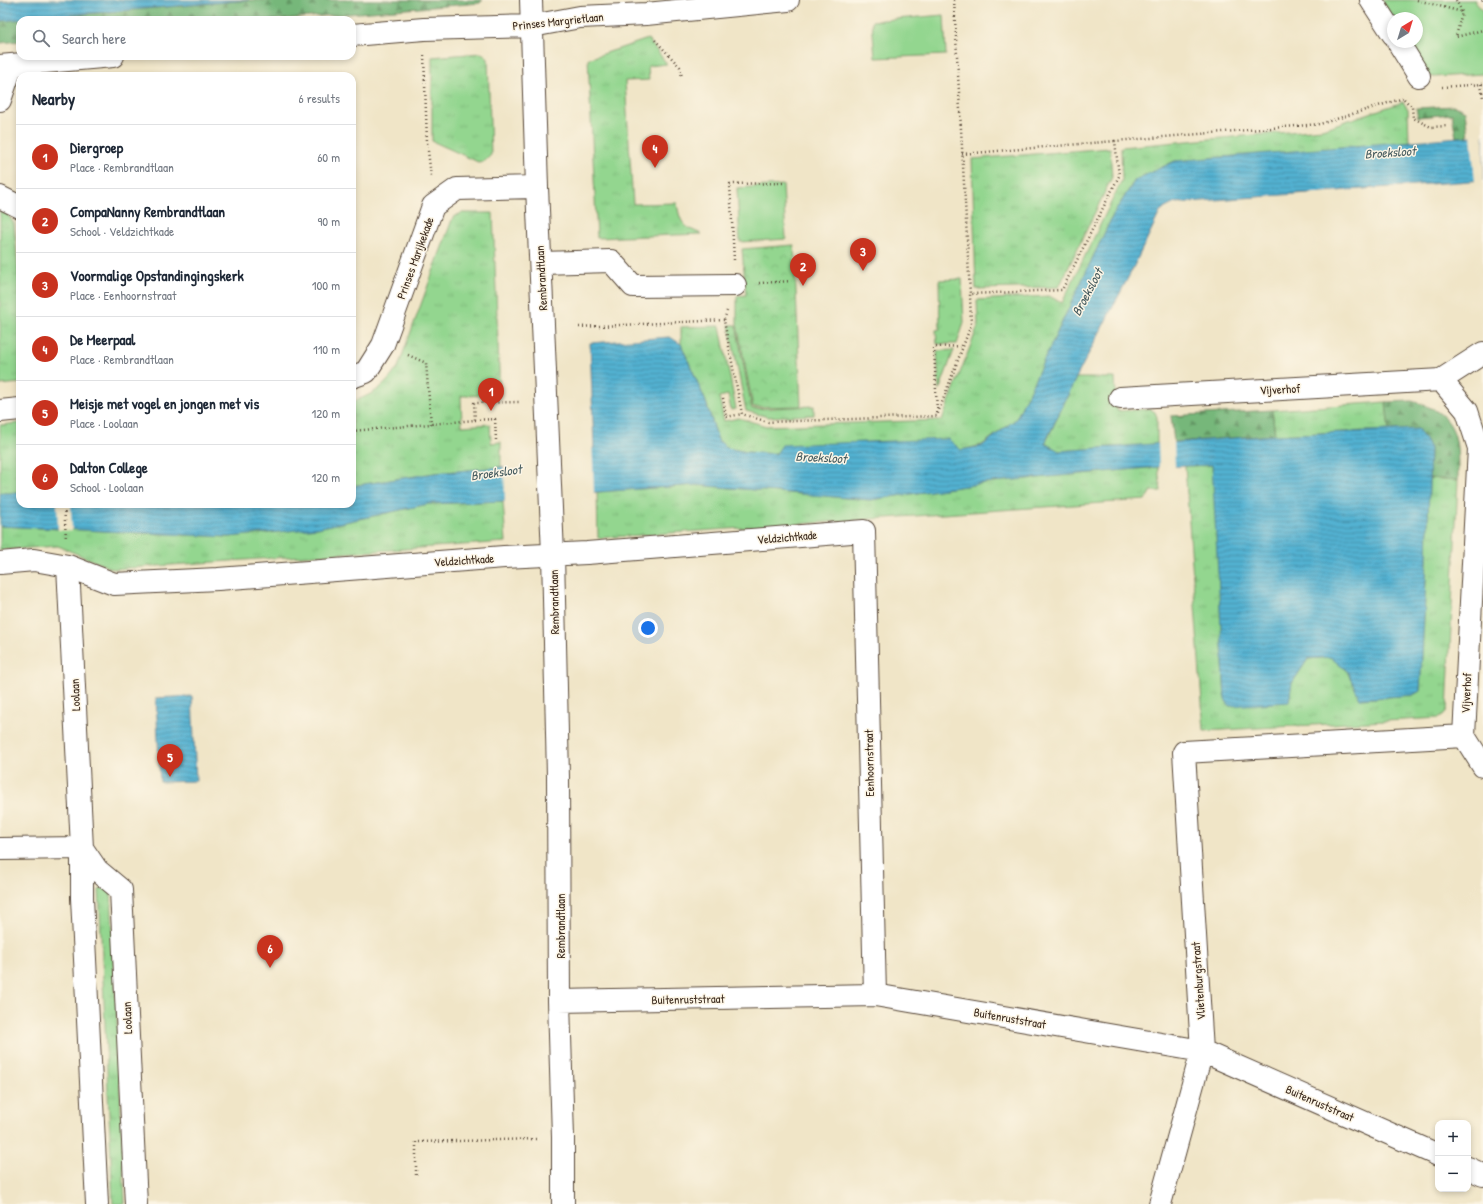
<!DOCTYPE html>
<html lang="en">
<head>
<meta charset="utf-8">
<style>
  :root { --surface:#fff; --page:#f2f2f3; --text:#1f2937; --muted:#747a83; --line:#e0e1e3; --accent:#c8321e }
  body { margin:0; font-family:"Patrick Hand",sans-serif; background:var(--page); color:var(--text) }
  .controls { position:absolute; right:12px; bottom:12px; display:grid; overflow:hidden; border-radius:8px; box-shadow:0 2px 6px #0003 }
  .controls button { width:36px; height:36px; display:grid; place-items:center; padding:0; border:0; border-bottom:1px solid var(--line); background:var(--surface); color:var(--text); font:20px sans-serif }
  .compass { position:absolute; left:1387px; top:12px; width:36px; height:36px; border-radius:50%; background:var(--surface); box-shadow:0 2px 6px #0003; rotate:38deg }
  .you { position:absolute; left:648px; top:628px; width:14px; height:14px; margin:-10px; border:3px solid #fff; border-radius:50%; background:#1a73e8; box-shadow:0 0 0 6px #1a73e833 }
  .badge { display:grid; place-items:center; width:26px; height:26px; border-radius:50%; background:var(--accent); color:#fff; font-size:13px; font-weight:700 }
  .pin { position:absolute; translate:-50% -33px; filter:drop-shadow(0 1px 2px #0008) }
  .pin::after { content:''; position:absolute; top:21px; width:14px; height:12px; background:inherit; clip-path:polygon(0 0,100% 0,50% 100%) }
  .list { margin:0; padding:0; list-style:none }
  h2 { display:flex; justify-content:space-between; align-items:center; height:52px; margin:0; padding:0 16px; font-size:17px }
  h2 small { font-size:13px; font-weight:400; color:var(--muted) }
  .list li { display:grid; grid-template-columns:26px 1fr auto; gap:12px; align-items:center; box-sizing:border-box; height:64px; padding:0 16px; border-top:1px solid var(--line) }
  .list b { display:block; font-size:15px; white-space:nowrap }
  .list p { margin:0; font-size:13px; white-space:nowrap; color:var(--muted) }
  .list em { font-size:13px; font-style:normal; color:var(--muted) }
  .icon { flex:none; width:22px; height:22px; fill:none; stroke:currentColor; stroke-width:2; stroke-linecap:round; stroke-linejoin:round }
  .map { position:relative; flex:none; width:1483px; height:1204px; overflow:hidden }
  .search { position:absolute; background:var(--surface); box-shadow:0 2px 6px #0003; left:16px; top:16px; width:340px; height:44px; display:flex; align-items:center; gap:10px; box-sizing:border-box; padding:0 14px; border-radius:12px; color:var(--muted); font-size:15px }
  .panel { position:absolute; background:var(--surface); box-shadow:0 2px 6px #0003; left:16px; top:72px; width:340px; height:436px; border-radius:12px }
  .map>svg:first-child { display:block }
  .grass { fill:url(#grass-tufts); stroke:#678056 }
  .forest { fill:url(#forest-firs); stroke:#58704c }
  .park { fill:url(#park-crowns); stroke:#678056 }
  .garden { fill:#93d68f; stroke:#678056 }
  .water { fill:url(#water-rules); stroke:#476e78 }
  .pier { fill:#f0e5c7 }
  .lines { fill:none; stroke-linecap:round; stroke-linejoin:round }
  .minor-casing { stroke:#564637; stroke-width:24 }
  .path { stroke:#564637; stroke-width:2.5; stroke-dasharray:1 3; stroke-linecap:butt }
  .minor { stroke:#fff; stroke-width:22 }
  .labels { text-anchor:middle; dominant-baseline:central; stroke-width:3; stroke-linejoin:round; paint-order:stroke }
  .street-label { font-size:12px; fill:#3b2a1e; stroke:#fcf5e5 }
  .water-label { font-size:13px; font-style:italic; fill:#43595d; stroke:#fcf5e5 }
</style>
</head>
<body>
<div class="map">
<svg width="1483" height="1204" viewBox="0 0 1483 1204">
  <defs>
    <pattern id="grass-tufts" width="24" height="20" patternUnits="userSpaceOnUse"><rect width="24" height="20" fill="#93d68f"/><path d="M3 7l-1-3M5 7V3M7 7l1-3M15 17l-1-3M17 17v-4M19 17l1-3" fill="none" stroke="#80b87b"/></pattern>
    <pattern id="forest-firs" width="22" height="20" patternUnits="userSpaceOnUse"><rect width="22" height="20" fill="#76b77a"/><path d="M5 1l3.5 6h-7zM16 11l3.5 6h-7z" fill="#629563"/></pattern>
    <pattern id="park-crowns" width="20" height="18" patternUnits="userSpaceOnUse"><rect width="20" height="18" fill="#93d68f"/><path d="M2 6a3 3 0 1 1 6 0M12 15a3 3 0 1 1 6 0" fill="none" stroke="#80b87b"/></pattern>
    <pattern id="water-rules" width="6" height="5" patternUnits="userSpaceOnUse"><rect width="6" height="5" fill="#53b1d1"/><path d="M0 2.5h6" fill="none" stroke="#4690a9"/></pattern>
  </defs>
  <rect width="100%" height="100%" fill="#fcf5e5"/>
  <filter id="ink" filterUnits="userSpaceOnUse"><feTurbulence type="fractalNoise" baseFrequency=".025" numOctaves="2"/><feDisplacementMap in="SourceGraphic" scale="8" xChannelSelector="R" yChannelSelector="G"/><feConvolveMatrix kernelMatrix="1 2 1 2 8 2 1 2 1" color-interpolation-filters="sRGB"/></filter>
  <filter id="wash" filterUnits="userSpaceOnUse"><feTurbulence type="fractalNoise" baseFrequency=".012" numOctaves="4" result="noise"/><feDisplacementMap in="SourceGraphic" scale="16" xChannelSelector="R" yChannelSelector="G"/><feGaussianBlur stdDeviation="0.9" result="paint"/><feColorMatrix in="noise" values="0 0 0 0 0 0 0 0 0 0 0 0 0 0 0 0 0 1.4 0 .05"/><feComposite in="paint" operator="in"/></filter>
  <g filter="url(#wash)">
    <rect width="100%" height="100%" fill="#f0e5c7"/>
    <path class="grass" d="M648,39l19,25 -19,2 1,14 -24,1 8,123 44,-1c3,20 6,24 25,31l-105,4 -9,-179z
      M481,53l4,2 3,4 3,96 -6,6 -7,1 -46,-21v-84z
      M1403,102l5,7 1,33 -234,19 -40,19 -22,35 -97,204 -34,26 -21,5 -185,4 -29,-2 -20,-4 -9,-8 -12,-38 -25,-58v-17l39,-1 16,83 -5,1 -3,-15 -9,2 5,24 15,-3 27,8 176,-6 36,-94 -1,-26 72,-4 13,7 60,-123 -1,-33 201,-18z
      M1110,148l2,29 -53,110 -83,2 -4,-130z
      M0,211l8,4 6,9 6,67v92l-20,2z
      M462,213h31l7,182 -39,1 1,30 28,-2 1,19 10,-1v25l-66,6 -83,13v-84c23,-9 32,-14 46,-35l55,-150z
      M962,279l2,44 -7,21h-20l-1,-14 4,-1 -1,-49z
      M729,325h7l16,84 62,-3v9l-46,2 -22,-6z
      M954,350l-15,41 -2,-40z
      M1076,378h39l2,33 33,-2 5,3 2,5v27l-99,7 -13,-7z
      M1386,402l3,28 -114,5 -3,-25z
      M20,423v70h-20v-68z
      M1213,465l12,234 5,7 62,-23 16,-24 22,-2 17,14 13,28 53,-4 7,-4 7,-130 2,-83 29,2 -11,231 -3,4 -4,3 -236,13 -19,-265z
      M1158,467l3,24h-10l-6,9 -547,38 -1,-46 100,-7 173,15 122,-18z
      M503,501l3,41 -393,27 -55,-23 -58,4v-24l229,11 88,-9 111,-24z
      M105,886l6,4 14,314h-12l-14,-314z"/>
    <path class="forest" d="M249,0h234l-3,3 -206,17h-254v21l-20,2v-22z
      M1455,106l10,5 3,25 -12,1 -4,-23 -34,3 -2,-9z
      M1412,401c47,13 46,37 46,79l-29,-2 1,-30 -12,-19 -29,1 -3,-28z
      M1272,410l3,25 -101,7 -3,-26z"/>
    <path class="park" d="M794,245l7,161 -48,1 -16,-83v-28l9,-1 -4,-46z"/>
    <path class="garden" d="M1382,0h93l8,12v62l-49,3 -6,-1 -20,-34h9v-24h-24z
      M944,15l2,40 -71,3 -3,-37z
      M783,185l3,54 -46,3 -3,-54z"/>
    <path class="water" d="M22,0h227l-249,21v-19z
      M1483,135v45l-308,23 -14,7 -30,62 -55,106 -31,65 14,8 216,-16 143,-6 12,19 -3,113 -7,130 -7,4 -53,4 -13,-28 -17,-14 -22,2 -16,24 -3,19 -60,4 -4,-7 -13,-234 -54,2 -166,15 -122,18 -173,-15 -100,7 -94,9 -75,3 -111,24 -88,9 -229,-11v-33h20v11h332v-18l83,-13 66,-6 93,-19 -4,-105 80,-6 11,7 25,58 12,38 9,8 20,4 29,2 6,-9 166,-6 13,11 21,-4 34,-27 97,-204 22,-35 40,-19z
      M192,696l4,85 -36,1 -4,-84z"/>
    <path class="pier" d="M1483,133v49h-8l-4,-48z
      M591,407l3,87 -89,9 -1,-39 88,-17z
      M1174,440l1,28h-16l-1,-26z
      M57,504h14l1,27 -14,-1z"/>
  </g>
  <g filter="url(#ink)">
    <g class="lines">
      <g class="minor-casing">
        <path id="minor" d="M531,0l6,187 16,367 5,223 1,224 4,137v66
          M1371,0l22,34
          M352,35l72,-6 108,-3 48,-9 66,-3 142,-14
          M1398,42l21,34
          M0,66l113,-10
          M0,100l12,-35
          M0,197l20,10
          M541,263l70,-2 22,25 102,-1
          M352,377l14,-5 17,-27 50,-139 24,-17 80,-2
          M1120,398l321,-18 42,-27
          M0,411l20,-2
          M0,563l34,-3 34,6 46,18 104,-5 286,-22 83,-4 277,-22 11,464
          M68,566l14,282v50l15,306
          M1464,736l19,30
          M82,848l15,22 24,20 15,314
          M0,849l82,-1
          M559,1001l316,-6 327,56 236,104
          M1468,1168l15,7
          M1160,1204l42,-153 -18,-299 280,-16 15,-288 -12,-37 -26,-31"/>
      </g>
      <path class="path" d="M954,0l16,294
        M1417,0l45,12
        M1456,0l6,12 -6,25 27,-7
        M1482,0l1,2
        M655,40l25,27 2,11
        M424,55l3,87 4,34
        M1481,84l2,14
        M1442,87l41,-3
        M1404,99l8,8 1,11 18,9 16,-1
        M962,154l153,-13
        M734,260l-4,-76 53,-1
        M759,283l32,-2
        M727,311l-3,9 1,6 17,88 26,8 169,-6 34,-91 -1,-31 92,-4 57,-114 -4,-35 205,-17 84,-26 1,-1
        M579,327l145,-7
        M408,355l18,8 5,61
        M723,398l3,19 16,-3
        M937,413l-3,-66 29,-1
        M475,420l20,-1 1,21
        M352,431l123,-11 -1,-17 46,-1
        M64,504l2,35
        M416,1175v-33l121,-3"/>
      <use href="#minor" class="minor"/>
    </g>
  </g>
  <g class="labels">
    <g class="street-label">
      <text transform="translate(558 21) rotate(-6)">Prinses Margrietlaan</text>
      <text transform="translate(415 258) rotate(-70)">Prinses Marijkekade</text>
      <text transform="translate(541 278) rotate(-93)">Rembrandtlaan</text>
      <text transform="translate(1280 389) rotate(-3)">Vijverhof</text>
      <text transform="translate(787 537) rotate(-5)">Veldzichtkade</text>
      <text transform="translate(464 560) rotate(-4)">Veldzichtkade</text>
      <text transform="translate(554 602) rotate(-91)">Rembrandtlaan</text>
      <text transform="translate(1466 693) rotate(-87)">Vijverhof</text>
      <text transform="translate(75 695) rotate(-93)">Loolaan</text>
      <text transform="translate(869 763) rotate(-91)">Eenhoornstraat</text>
      <text transform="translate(560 926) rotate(-90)">Rembrandtlaan</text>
      <text transform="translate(1198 981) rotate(-94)">Vlietenburgstraat</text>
      <text transform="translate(688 999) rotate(-1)">Buitenruststraat</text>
      <text transform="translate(127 1018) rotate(-93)">Loolaan</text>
      <text transform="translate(1010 1018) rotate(10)">Buitenruststraat</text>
      <text transform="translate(1320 1103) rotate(24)">Buitenruststraat</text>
    </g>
    <g class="water-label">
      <text transform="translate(1390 152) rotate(-4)">Broeksloot</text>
      <text transform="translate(1087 292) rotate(-62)">Broeksloot</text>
      <text transform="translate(821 457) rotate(3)">Broeksloot</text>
      <text transform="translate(496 472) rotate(-8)">Broeksloot</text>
    </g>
  </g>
</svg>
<div class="controls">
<button>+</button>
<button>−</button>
</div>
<svg class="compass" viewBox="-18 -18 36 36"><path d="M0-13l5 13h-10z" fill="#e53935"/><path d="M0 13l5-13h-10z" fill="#747a83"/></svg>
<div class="you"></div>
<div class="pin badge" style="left:491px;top:411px">1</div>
<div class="pin badge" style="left:803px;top:286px">2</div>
<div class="pin badge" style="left:863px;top:271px">3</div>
<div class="pin badge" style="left:655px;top:168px">4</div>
<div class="pin badge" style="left:170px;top:777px">5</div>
<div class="pin badge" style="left:270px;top:968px">6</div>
<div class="search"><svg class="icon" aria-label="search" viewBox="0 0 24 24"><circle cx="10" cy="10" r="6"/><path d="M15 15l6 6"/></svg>Search here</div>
<section class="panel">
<h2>Nearby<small>6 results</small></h2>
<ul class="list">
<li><span class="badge">1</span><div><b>Diergroep</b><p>Place · Rembrandtlaan</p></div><em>60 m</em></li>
<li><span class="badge">2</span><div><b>CompaNanny Rembrandtlaan</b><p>School · Veldzichtkade</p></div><em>90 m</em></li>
<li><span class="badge">3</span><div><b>Voormalige Opstandingingskerk</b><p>Place · Eenhoornstraat</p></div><em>100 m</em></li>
<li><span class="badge">4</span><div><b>De Meerpaal</b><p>Place · Rembrandtlaan</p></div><em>110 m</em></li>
<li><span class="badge">5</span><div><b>Meisje met vogel en jongen met vis</b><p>Place · Loolaan</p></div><em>120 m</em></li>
<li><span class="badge">6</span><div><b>Dalton College</b><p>School · Loolaan</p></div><em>120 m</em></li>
</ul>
</section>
</div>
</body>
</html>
